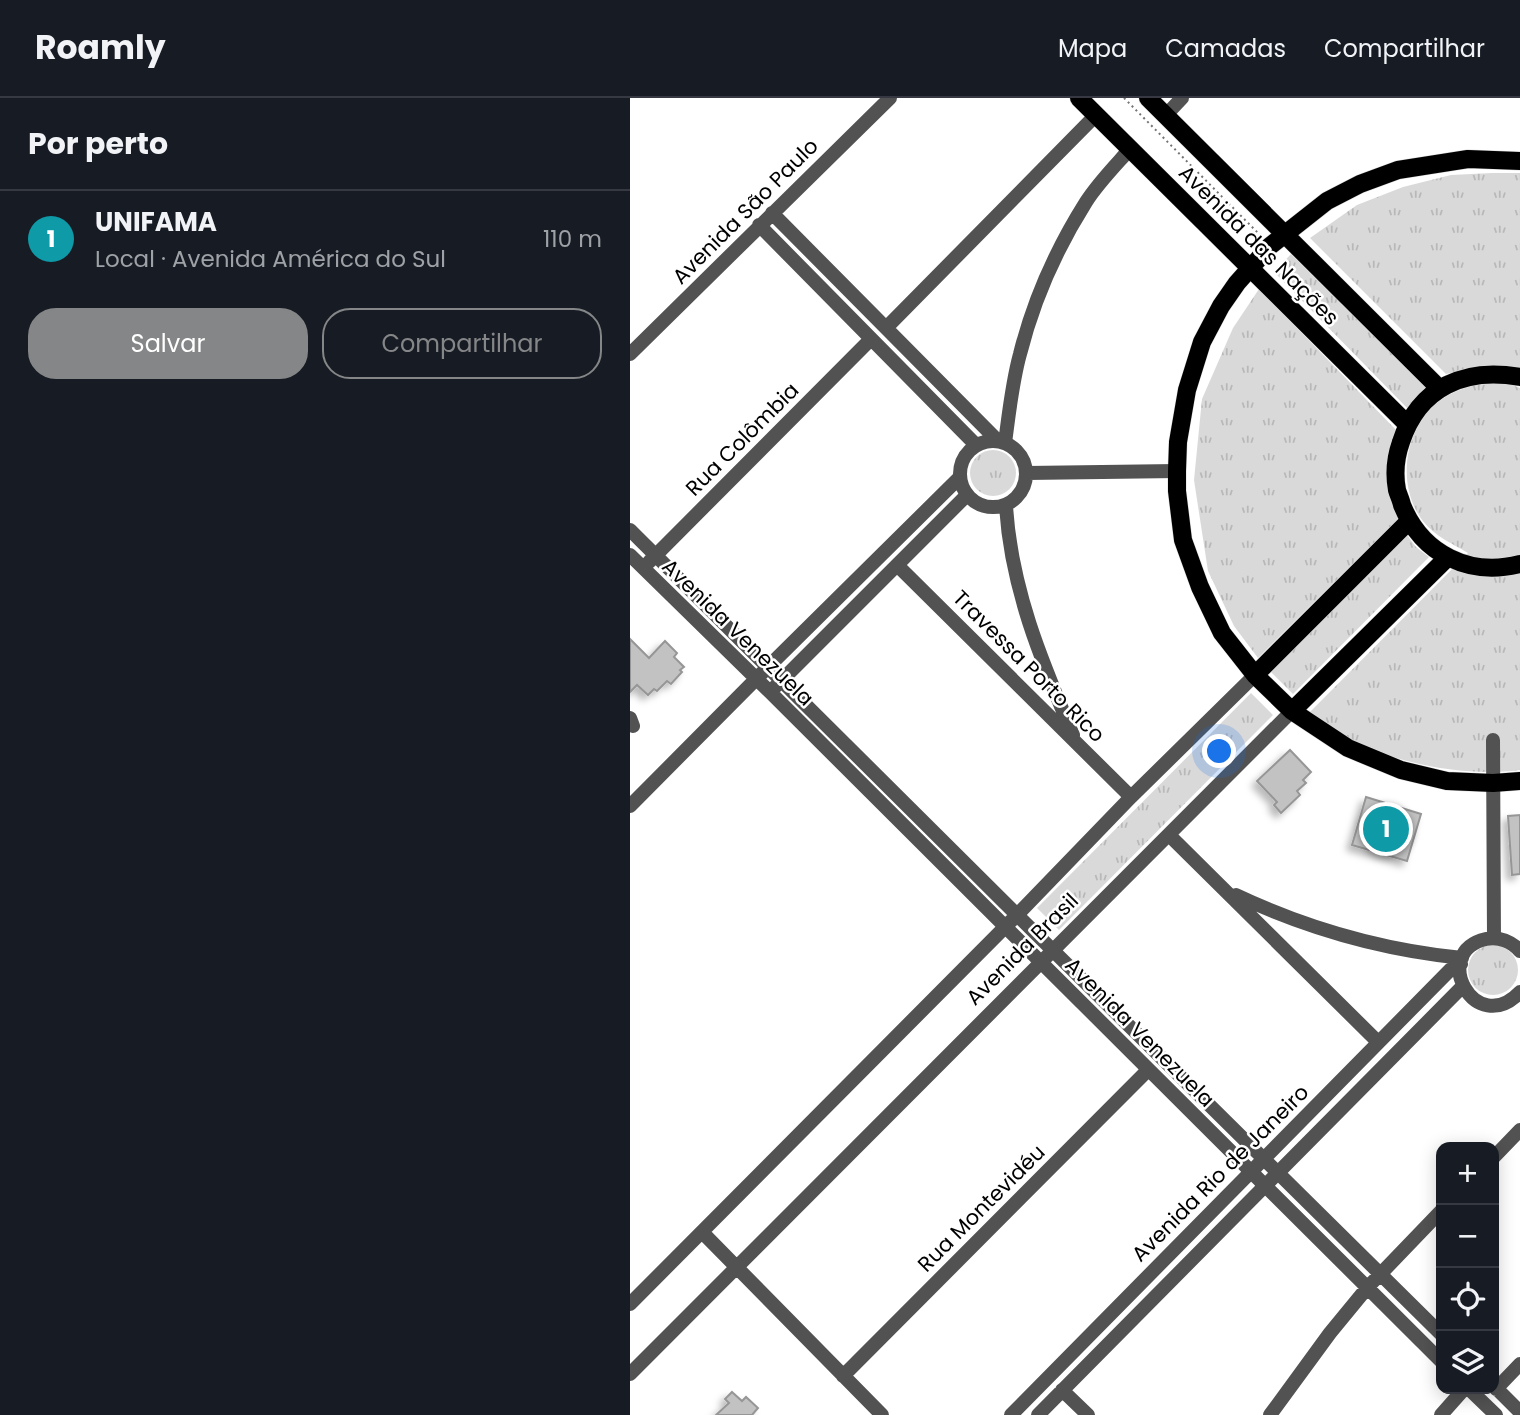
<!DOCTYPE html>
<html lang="pt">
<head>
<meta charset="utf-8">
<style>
  :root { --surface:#171b24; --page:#242831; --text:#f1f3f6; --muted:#9ea1a6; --line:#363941; --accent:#858687 }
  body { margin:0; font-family:Poppins,sans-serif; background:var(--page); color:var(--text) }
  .controls { position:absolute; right:21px; bottom:21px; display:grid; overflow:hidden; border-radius:14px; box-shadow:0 4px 18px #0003 }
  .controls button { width:63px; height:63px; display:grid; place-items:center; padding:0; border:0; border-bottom:2px solid var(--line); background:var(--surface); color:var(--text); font:35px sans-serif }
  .you { position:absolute; left:590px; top:654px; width:24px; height:24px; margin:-18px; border:5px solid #fff; border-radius:50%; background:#1a73e8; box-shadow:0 0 0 10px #1a73e833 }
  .badge { display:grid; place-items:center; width:46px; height:46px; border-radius:50%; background:var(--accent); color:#fff; font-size:23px; font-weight:700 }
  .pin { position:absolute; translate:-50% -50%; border:4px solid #fff; box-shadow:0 2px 7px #0006 }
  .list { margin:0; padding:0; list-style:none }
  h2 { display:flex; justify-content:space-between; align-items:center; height:91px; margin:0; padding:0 28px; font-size:30px }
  h2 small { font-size:23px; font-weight:400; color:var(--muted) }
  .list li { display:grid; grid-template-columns:46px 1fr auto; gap:21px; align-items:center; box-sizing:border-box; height:98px; padding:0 28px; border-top:2px solid var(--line) }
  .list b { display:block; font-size:26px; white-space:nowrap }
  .list p { margin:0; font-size:23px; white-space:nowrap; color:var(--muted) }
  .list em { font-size:23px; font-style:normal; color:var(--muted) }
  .actions { display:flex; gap:14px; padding:21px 28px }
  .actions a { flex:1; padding:16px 0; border:2px solid var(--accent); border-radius:28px; text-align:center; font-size:24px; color:var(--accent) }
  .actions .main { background:var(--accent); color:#fff }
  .icon { flex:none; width:38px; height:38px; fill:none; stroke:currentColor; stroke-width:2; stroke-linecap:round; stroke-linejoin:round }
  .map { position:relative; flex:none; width:890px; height:1317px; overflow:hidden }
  header { display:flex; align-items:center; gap:42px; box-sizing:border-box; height:98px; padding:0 35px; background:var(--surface); border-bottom:2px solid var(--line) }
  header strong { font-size:33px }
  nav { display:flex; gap:38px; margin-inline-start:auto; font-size:24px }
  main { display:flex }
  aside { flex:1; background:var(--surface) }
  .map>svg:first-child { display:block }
  .grass { fill:url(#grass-tufts) }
  .building { fill:#c2c2c2; stroke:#969696; stroke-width:2; filter:url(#shadow) }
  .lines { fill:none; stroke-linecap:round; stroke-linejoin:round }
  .major-casing { stroke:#dbdbdb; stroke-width:19 }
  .path { stroke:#747474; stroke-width:2; stroke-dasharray:2 3.5; stroke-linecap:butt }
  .minor { stroke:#525252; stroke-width:14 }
  .major { stroke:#000; stroke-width:18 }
  .labels { text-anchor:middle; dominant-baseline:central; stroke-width:5; stroke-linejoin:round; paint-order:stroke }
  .street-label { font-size:21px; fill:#000; stroke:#fff }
</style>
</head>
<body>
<header>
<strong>Roamly</strong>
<nav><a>Mapa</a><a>Camadas</a><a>Compartilhar</a></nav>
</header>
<main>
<aside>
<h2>Por perto<small></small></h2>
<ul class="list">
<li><span class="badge" style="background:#0f9aa8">1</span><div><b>UNIFAMA</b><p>Local · Avenida América do Sul</p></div><em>110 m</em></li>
</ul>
<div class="actions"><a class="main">Salvar</a><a>Compartilhar</a></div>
</aside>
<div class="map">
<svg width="890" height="1317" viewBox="0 0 890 1317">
  <defs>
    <pattern id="grass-tufts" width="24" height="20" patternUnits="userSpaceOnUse" patternTransform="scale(1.75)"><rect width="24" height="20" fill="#d9d9d9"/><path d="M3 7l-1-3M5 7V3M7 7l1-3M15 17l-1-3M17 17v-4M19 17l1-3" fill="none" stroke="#b8b8b8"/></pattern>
    <filter id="shadow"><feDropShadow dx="-5" dy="5" stdDeviation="3.5" flood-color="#0004"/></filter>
  </defs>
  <rect width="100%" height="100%" fill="#fff"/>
  <path class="grass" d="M862,75h28v196c-30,-7 -44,-2 -74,5l-136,-136 47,-33 46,-18 48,-12z
    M661,156l140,135 -22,21 -135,-138z
    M629,191l138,142 -6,62 7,26 -140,139 -24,-32 -26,-55 -14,-91 8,-81 31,-71z
    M852,285l28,1 10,4v382c-53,7 -112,-5 -160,-25 -18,-8 -35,-22 -50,-33l158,-159c-18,-11 -35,-17 -48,-36 -22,-33 -16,-83 13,-111 14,-13 31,-18 49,-23z
    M340 375a23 23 0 1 1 46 0a23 23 0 1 1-46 0Z
    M777,437l9,12 13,10 -136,137 -22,-22z
    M621,595l22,22 -214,215 -22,-22z
    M838 872a25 25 0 1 1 50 0a25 25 0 1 1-50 0Z"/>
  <path class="building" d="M0,541l19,19 16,-17 12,12 -3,4 10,10 -4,3 2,2 -11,12 -4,-3 -10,10 -3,-2 -6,6 -11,-10 -7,7z
    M660,652l21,22 -8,8 3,3 -9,8 3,4 -19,18 -7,-8 3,-3 -20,-21z
    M736,699l55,17 -14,47 -55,-16z
    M890,717v59l-8,1 -4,-59z
    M102,1294l10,9 4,-4 12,11 -6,7h-36l13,-12 -4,-4z"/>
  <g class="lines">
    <g class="major-casing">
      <path id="major" d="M449,0l328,326
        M518,0l292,291
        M890,63l-52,-2 -70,11 -38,14 -33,17 -57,45 -33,37 -16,23 -19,36 -15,48 -9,52 -1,29v20l6,49 17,47 22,46 33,42 37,36 56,37 53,22 46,11 46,2 27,-2
        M890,279c-55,-10 -101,10 -119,65 -5,14 -7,32 -4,48 1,4 4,10 5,15 20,49 67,72 118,59
        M625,577l154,-154
        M662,613l156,-154"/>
    </g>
    <path class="path" d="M494,0l136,137"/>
    <path class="minor" d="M536,17l16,-17
      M142,115l226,228
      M129,127l217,220
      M256,230l210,-213
      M0,256l260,-256
      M330 376a33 33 0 1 1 66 0a33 33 0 1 1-66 0Z
      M375,345c4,-30 7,-60 15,-89 13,-52 37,-106 66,-152 12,-19 29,-36 44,-53
      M397,375l150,-2
      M376,408c5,82 35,154 67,229
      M0,432l387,385 424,419
      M0,457l140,137 671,669
      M19,464l222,-223
      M267,467l234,232
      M145,589l192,-192
      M0,620l3,8
      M863,642l1,198
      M0,708l138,-139 192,-190
      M539,737l209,207
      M606,797c72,34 147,55 226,63
      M890,853c-8,-9 -21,-15 -34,-12 -57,13 -11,100 34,53
      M864,1059l26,-27
      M72,1134l180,183
      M0,1206l387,-389 114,-118 124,-122
      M0,1276l662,-663
      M213,1278l305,-306
      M864,1288l26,26
      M839,1291l27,26
      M866,1291l24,-25
      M432,1292l26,25
      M381,1317l439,-445 11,-6
      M408,1317l425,-429
      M640,1317l60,-82 37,-45 74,-77
      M811,1317l23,-26"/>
    <use href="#major" class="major"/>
  </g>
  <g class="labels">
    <g class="street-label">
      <text transform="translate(115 113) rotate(-45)">Avenida São Paulo</text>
      <text transform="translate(629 147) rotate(45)">Avenida das Nações</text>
      <text transform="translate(112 341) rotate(-45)">Rua Colômbia</text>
      <text transform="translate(108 534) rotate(44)">Avenida Venezuela</text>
      <text transform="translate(399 568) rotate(45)">Travessa Porto Rico</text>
      <text transform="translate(392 851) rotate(-45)">Avenida Brasil</text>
      <text transform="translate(510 934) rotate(45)">Avenida Venezuela</text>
      <text transform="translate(590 1075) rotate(-45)">Avenida Rio de Janeiro</text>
      <text transform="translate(351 1110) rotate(-45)">Rua Montevidéu</text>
    </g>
  </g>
</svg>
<div class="controls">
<button>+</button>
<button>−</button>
<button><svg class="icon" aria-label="locate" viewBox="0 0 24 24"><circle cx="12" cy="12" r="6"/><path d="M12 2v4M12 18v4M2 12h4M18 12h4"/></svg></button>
<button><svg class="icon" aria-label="layers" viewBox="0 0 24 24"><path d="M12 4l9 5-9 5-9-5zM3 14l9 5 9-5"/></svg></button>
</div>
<div class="you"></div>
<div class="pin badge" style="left:756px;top:731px;background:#0f9aa8">1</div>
</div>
</main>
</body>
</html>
